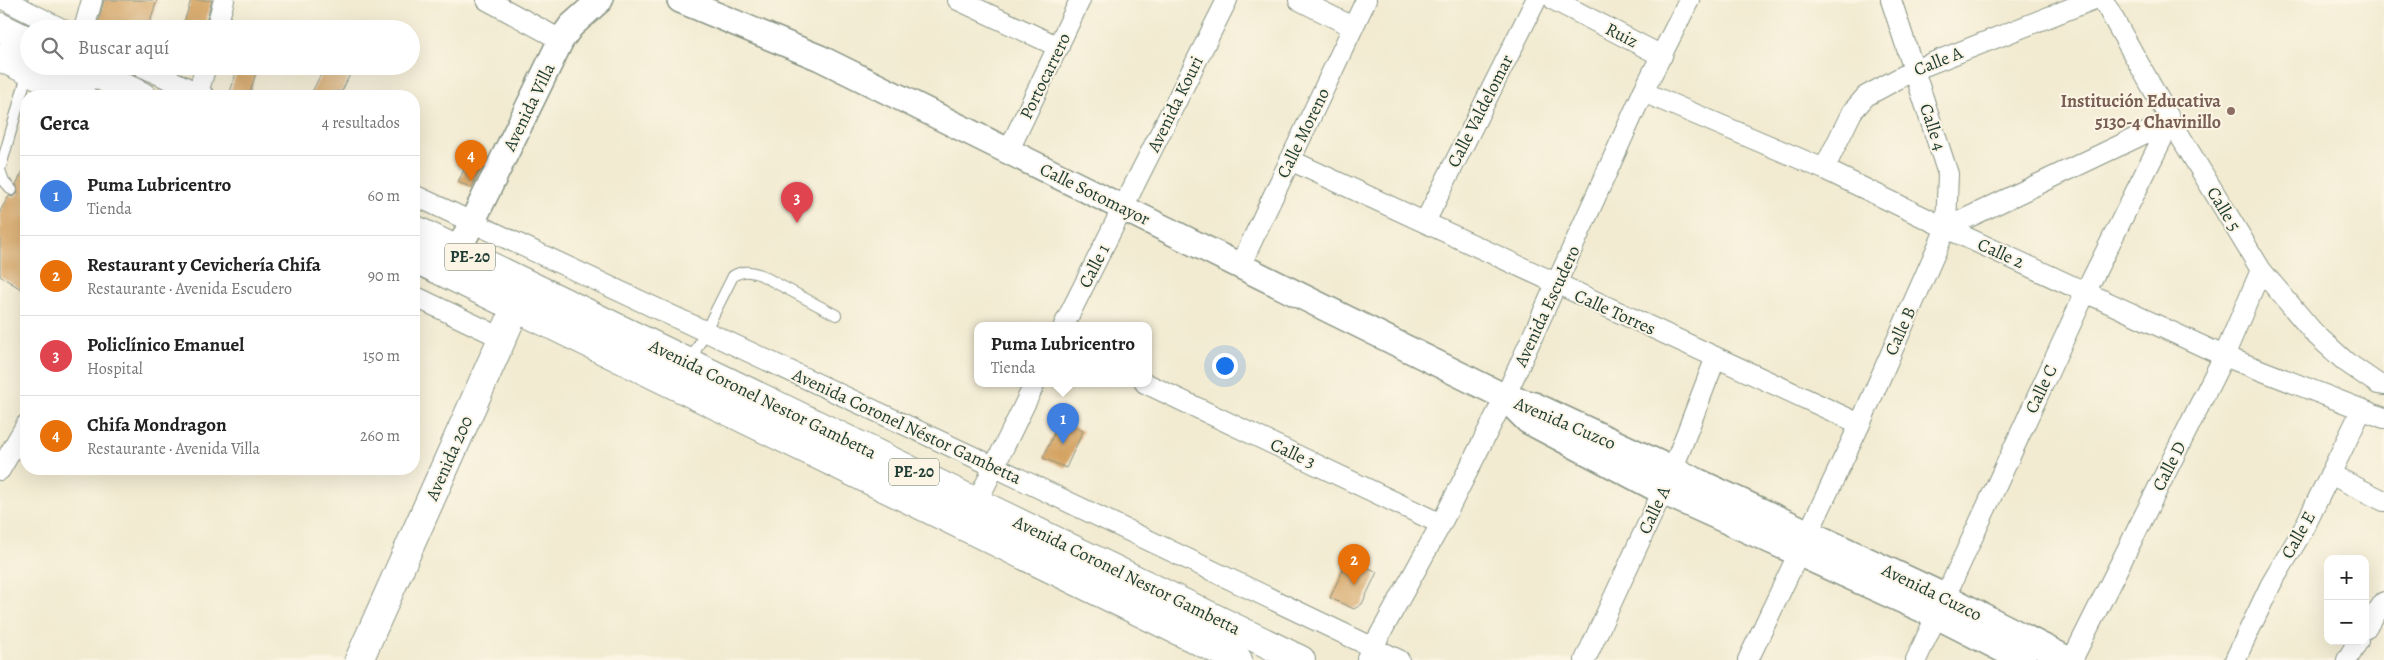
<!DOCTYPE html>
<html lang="es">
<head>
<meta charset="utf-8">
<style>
  :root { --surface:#fff; --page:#f6f6f6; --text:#222; --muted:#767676; --line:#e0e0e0; --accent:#d1495b }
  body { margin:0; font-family:Alegreya,serif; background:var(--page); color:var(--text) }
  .controls { position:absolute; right:15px; bottom:15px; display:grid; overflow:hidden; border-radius:10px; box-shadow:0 5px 20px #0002 }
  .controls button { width:45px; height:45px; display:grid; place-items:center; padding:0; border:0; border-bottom:1px solid var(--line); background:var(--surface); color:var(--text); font:25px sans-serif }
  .you { position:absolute; left:1224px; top:365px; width:18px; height:18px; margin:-12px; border:4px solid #fff; border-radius:50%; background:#1a73e8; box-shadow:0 0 0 8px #1a73e833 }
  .badge { display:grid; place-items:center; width:32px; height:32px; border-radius:50%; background:var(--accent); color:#fff; font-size:16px; font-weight:700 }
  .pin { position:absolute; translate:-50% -41px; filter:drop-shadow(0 1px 2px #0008) }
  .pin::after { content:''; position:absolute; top:26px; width:18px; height:15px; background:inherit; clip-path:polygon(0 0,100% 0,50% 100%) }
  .popup { position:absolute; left:974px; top:322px; width:178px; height:65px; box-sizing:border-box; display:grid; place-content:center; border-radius:10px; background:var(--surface); filter:drop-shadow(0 1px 4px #0005); font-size:16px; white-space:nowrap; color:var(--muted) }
  .popup b { font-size:19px; color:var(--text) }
  .popup::after { content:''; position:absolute; left:50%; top:100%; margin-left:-10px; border:10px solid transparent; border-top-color:var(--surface) }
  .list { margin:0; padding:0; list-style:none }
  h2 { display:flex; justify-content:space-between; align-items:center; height:65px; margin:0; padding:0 20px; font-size:21px }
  h2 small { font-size:16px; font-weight:400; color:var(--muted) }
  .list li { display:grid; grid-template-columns:32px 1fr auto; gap:15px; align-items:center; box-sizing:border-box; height:80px; padding:0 20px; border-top:1px solid var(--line) }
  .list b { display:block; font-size:19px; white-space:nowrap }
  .list p { margin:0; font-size:16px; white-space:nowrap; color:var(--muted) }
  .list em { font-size:16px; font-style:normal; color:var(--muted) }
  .icon { flex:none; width:28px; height:28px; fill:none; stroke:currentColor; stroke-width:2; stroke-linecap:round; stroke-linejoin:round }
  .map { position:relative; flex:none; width:2384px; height:660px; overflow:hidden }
  .search { position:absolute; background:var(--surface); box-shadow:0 5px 20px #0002; left:20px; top:20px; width:400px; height:55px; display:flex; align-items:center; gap:12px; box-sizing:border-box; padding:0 18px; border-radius:28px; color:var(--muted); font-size:19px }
  .panel { position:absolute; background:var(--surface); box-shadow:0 5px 20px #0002; left:20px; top:90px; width:400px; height:385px; border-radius:20px }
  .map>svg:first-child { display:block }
  .building { fill:#d09b57 }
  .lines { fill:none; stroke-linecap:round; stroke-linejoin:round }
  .service-casing { stroke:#889483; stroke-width:12 }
  .minor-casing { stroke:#889483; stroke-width:22 }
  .tertiary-casing { stroke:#889483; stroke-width:28 }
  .primary-casing { stroke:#889483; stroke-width:30 }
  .trunk-casing { stroke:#889483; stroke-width:30 }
  .service { stroke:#fff; stroke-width:10 }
  .minor { stroke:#fff; stroke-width:20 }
  .tertiary { stroke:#fff; stroke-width:25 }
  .primary { stroke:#fff; stroke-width:28 }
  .trunk { stroke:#fff; stroke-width:28 }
  .education-dot { fill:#8d6e63; stroke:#fcf5e5; stroke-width:2 }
  .labels { text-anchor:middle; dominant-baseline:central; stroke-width:4; stroke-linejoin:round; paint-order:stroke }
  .shield { fill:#fcf5e5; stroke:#617469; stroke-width:1 }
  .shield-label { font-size:16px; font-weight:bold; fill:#1f3d34 }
  .street-label { font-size:18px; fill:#1f3d34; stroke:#fcf5e5 }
  .education-label { font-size:18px; font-weight:bold; fill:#785e54; stroke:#fcf5e5; text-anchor:end }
</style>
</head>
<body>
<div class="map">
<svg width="2384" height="660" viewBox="0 0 2384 660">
  <rect width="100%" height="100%" fill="#fcf5e5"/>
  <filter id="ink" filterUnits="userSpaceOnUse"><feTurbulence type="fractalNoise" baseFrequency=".02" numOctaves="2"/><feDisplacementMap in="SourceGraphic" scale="10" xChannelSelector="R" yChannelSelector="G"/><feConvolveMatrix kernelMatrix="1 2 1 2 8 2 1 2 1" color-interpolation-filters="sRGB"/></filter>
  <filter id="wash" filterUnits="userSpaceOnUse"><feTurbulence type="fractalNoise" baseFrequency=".0096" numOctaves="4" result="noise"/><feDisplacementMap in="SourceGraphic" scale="20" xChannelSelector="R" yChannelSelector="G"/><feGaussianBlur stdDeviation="1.12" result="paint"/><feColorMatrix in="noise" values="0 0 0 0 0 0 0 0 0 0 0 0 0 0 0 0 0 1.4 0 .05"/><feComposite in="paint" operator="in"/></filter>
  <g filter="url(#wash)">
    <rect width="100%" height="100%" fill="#f2ebd2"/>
    <g id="blocks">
      <path class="building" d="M104,0h53l-9,29h-37l-13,-5z
        M191,0h21l-8,29h-22z
        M238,66h20l-9,30h-20z
        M325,66h29l-12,25 -10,1 -2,4h-20z
        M470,157l13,6 -11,25 -14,-6z
        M26,166v126l-26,-16v-65l9,-15 5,1 4,-4 -2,-9z
        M1060,420l23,11 -17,37 -23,-10z
        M1348,558l29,14 -15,32 -8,5 -24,-11z"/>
    </g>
  </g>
  <g filter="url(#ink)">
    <use href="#blocks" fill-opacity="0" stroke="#889483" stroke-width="1"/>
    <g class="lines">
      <g class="service-casing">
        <path id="service" d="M12,190l-8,-9 -4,-11 28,-99
          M690,362l43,-86c10,-6 17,-5 28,-1l75,40"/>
      </g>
      <g class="minor-casing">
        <path id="minor" d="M5,0l57,29
          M487,0l74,40
          M958,0l101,47
          M1299,0l54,27
          M1554,0l108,56
          M1891,0l57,174 -2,54
          M2103,0l68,121 90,149 53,63 32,29 32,22 6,1
          M84,29l8,-29
          M216,29l8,-29
          M141,66l63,30
          M1643,92l181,77 122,59 278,128 160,62
          M198,93l8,-27
          M1008,152l72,-152
          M1290,160l570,264
          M1824,169l28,-57 14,-16 48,-26 178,-70
          M414,195l579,271 406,194
          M1425,222l111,-222
          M1240,266l126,-266
          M414,296l88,42
          M1064,325l163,-325
          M1145,383l296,141
          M0,470l26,-45
          M2330,474l54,27
          M977,502l58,-119
          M2365,629l19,-27
          M1367,658l74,-134 64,-127 138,-305 46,-92
          M1585,660l87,-189 44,-114
          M1748,660l112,-236 86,-196 225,-107
          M1916,660l170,-369 85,-170
          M2072,660l152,-304 37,-86
          M2235,660l36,-76 32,-54 59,-121
          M2347,660l11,-19"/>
      </g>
      <g class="tertiary-casing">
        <path id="tertiary" d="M680,0l140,58 685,339 29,8 412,192 123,63
          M458,251l103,-211 10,-14 29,-26
          M1510,403l18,18 135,71 274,124 86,44"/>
      </g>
      <g class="primary-casing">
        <path id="primary" d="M359,660l167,-375"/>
      </g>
      <g class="trunk-casing">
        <path id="trunk" d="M0,27l29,14
          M0,57l82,39
          M80,66l62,30
          M414,229l887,431
          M414,258l824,402"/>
      </g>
      <use href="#service" class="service"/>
      <use href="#minor" class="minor"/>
      <use href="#tertiary" class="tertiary"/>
      <use href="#primary" class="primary"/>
      <use href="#trunk" class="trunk"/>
    </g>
  </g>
  <circle class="education-dot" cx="2231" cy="111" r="5"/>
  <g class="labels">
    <g class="shield">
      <rect x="445" y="243.5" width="50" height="27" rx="4"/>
      <rect x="889" y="458.5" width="50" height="27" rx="4"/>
    </g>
    <g class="shield-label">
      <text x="470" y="257">PE-20</text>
      <text x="914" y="472">PE-20</text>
    </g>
    <g class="street-label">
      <text transform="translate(1622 35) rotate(27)">Ruiz</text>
      <text transform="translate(1938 61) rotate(-22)">Calle A</text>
      <text transform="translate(1045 76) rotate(-64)">Portocarrero</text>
      <text transform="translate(1175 104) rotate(-64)">Avenida Kouri</text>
      <text transform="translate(529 107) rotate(-64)">Avenida Villa</text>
      <text transform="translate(1480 111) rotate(-63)">Calle Valdelomar</text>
      <text transform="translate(1933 127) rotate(72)">Calle 4</text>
      <text transform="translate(1303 133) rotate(-64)">Calle Moreno</text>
      <text transform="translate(1095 194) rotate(26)">Calle Sotomayor</text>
      <text transform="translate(2224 209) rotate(59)">Calle 5</text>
      <text transform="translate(2001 253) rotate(24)">Calle 2</text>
      <text transform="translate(1094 266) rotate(-63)">Calle 1</text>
      <text transform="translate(1547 306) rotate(-65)">Avenida Escudero</text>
      <text transform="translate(1615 312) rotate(24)">Calle Torres</text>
      <text transform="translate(1900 331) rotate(-66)">Calle B</text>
      <text transform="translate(2041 389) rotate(-65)">Calle C</text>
      <text transform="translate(763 399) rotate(26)">Avenida Coronel Nestor Gambetta</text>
      <text transform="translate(1565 423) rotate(23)">Avenida Cuzco</text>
      <text transform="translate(907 426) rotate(25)">Avenida Coronel Néstor Gambetta</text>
      <text transform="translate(1293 453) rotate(25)">Calle 3</text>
      <text transform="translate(449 458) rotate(-66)">Avenida 200</text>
      <text transform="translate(2169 466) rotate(-63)">Calle D</text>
      <text transform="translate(1654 510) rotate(-65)">Calle A</text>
      <text transform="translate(2298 535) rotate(-61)">Calle E</text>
      <text transform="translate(1127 575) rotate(26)">Avenida Coronel Nestor Gambetta</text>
      <text transform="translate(1932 592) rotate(26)">Avenida Cuzco</text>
    </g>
    <g class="education-label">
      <text x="2221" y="101">Institución Educativa<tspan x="2221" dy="21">5130-4 Chavinillo</tspan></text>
    </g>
  </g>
</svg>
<div class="controls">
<button>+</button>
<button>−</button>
</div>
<div class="you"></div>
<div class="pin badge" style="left:1063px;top:444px;background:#3f7fe0">1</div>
<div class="popup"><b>Puma Lubricentro</b>Tienda</div>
<div class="pin badge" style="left:1354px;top:585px;background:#e8710a">2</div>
<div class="pin badge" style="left:797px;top:223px;background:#e0444e">3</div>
<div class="pin badge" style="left:471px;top:181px;background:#e8710a">4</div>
<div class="search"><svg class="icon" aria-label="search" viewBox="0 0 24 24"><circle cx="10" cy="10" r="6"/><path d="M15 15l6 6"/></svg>Buscar aquí</div>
<section class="panel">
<h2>Cerca<small>4 resultados</small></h2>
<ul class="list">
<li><span class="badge" style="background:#3f7fe0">1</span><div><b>Puma Lubricentro</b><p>Tienda</p></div><em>60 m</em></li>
<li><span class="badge" style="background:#e8710a">2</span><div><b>Restaurant y Cevichería Chifa</b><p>Restaurante · Avenida Escudero</p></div><em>90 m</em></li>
<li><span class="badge" style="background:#e0444e">3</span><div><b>Policlínico Emanuel</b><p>Hospital</p></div><em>150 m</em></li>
<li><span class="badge" style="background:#e8710a">4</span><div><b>Chifa Mondragon</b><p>Restaurante · Avenida Villa</p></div><em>260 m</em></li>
</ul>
</section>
</div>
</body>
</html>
